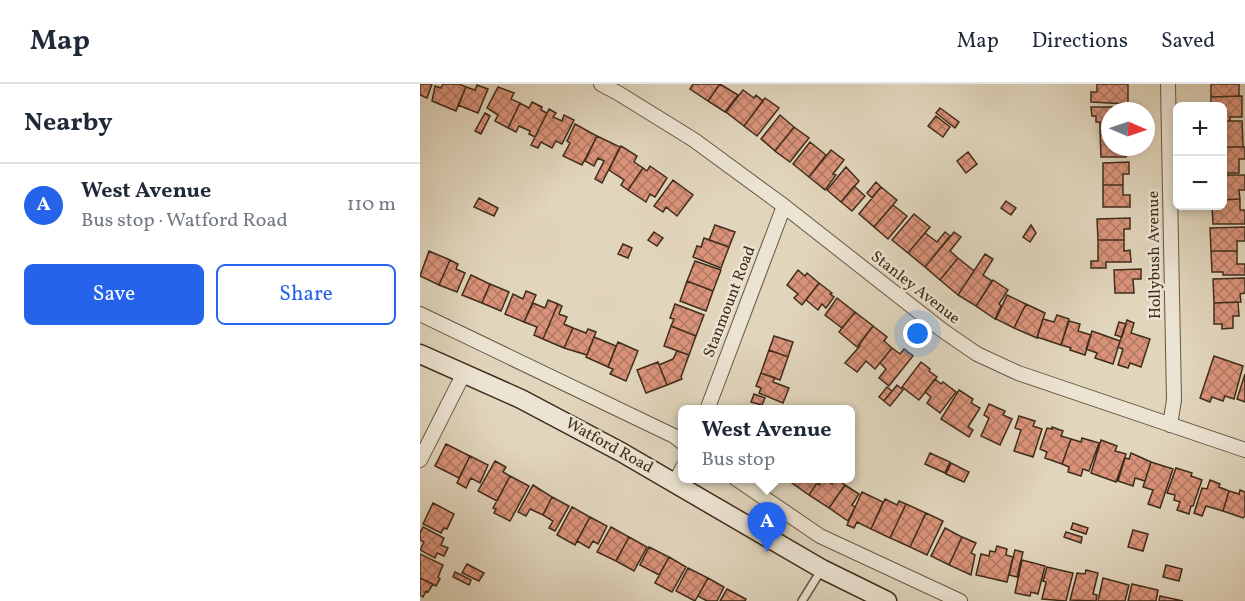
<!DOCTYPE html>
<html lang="en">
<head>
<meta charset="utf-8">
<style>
  :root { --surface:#fff; --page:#f2f2f3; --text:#1f2937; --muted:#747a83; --line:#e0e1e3; --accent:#2563eb }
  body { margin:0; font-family:Vollkorn,serif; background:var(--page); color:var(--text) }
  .controls { position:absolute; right:18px; top:18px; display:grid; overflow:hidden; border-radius:9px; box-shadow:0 3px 9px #0003 }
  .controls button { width:54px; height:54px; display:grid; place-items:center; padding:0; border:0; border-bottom:2px solid var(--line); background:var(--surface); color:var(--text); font:30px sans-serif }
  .compass { position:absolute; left:681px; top:18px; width:54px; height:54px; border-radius:50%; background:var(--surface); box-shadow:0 3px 9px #0003; rotate:92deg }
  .you { position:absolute; left:498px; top:250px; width:21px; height:21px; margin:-15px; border:4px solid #fff; border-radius:50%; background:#1a73e8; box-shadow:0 0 0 9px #1a73e833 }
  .badge { display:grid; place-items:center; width:39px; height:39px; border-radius:50%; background:var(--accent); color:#fff; font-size:20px; font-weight:700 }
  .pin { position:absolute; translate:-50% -50px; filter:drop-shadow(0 2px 3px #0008) }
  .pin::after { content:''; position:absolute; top:32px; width:21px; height:18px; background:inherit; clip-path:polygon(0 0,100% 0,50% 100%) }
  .popup { position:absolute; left:258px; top:321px; width:177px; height:78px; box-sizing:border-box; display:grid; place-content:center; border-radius:9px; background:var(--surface); filter:drop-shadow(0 2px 4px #0005); font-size:20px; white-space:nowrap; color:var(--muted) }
  .popup b { font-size:22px; color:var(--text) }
  .popup::after { content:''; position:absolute; left:50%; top:100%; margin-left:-12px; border:12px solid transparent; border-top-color:var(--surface) }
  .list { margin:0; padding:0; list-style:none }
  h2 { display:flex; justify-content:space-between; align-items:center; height:78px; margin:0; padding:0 24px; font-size:26px }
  h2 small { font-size:20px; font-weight:400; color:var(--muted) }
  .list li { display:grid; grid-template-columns:39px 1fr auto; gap:18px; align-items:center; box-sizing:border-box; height:84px; padding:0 24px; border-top:2px solid var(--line) }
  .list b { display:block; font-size:22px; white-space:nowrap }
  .list p { margin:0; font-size:20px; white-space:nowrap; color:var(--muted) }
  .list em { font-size:20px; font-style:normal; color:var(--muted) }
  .actions { display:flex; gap:12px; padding:18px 24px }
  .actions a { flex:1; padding:14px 0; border:2px solid var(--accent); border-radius:9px; text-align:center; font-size:21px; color:var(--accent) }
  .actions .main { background:var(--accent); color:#fff }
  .map { position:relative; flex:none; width:825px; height:517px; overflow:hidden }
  header { display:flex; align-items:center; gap:36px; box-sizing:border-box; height:84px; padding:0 30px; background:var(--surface); border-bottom:2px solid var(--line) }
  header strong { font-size:28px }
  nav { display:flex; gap:33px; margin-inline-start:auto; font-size:21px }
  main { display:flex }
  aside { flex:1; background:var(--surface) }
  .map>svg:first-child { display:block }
  .building { fill:url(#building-cross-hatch); stroke:#3f2c1a; stroke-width:1.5 }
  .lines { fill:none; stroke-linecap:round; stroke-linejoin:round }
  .service-casing { stroke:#685642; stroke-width:10 }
  .minor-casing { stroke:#685642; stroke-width:16 }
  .secondary-casing { stroke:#3f2c1a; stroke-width:21 }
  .service { stroke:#ece4d3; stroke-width:7 }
  .minor { stroke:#ece4d3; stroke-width:14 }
  .secondary { stroke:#ece4d3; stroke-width:18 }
  .labels { text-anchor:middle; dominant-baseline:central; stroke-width:5; stroke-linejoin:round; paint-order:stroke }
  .street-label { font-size:16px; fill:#3f2c1a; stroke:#ece4d3 }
</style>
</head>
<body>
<header>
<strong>Map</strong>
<nav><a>Map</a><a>Directions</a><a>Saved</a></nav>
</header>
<main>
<aside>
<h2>Nearby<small></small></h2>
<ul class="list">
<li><span class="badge">A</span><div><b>West Avenue</b><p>Bus stop · Watford Road</p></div><em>110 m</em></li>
</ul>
<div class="actions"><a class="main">Save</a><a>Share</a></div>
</aside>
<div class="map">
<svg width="825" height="517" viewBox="0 0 825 517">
  <defs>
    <pattern id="building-cross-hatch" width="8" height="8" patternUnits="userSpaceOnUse" patternTransform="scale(1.5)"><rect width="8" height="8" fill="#da937a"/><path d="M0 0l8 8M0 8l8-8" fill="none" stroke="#b27863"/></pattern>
  </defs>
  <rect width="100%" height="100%" fill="#e1d5bc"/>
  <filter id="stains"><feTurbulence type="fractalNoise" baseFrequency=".00333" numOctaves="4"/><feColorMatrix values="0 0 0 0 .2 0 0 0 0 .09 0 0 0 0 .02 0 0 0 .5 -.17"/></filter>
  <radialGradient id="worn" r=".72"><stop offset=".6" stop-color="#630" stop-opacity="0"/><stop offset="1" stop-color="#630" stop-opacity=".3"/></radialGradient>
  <path class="building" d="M0,0h12l-5,14 -7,-3z
    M23,0h16l7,3 -10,24 -24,-10 3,-15 6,2z
    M273,0h27l-12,17 -18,-12z
    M300,0l18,11 -13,17 -17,-11z
    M677,0h31v20l-37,-2v-10h6z
    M791,0h28v12l-28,1z
    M57,1l11,4 -10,24 -20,-8 8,-18 9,3z
    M78,3l16,6 -3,6 9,4 -12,25 -13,-7 3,-6 -11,-7z
    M323,6l11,8 2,-3 7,6 -19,25 -18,-14z
    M822,12v21h-12v4h-8v-15h-11v-9z
    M345,14l14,10 -22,28 -13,-10z
    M112,18l10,5 -1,3 6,3 -12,24 -6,-3 1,-3 -11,-5 -3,6 -8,-4 12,-25 9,5z
    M671,23h37v4h-18v20h-10v-9h-4v-6h-4z
    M520,24l19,14 -4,6 -19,-15z
    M129,25l7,4 -3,4 9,4 2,-6 10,5 -12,24 -6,-3 -4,7 -11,-6 -3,6 -7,-3z
    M65,29l5,3 -9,18 -6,-3z
    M360,31l14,12 -19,24 -14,-12z
    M516,32l14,11 -7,10 -15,-11z
    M802,37h20l1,26h-21z
    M155,40l22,12 -15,29 -19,-9 7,-13 -3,-2z
    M374,43l15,11 -19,24 -15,-11z
    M680,47h10v16h19l-3,10h-25z
    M177,52l23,11 -18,36 -7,-4 9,-18 -6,-3 -4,8 -9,-5z
    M390,58l16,13 -17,22 -16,-13z
    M201,62l16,10 -3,6 9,6 -15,22 -7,-5 3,-5 -15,-10z
    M802,63h23v12h-6v14h-17z
    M411,66l13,10 -11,14 3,1 -11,15 -16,-13z
    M548,68l9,12 -11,9 -9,-12z
    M709,78v12h-6v11h-20v-22z
    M230,82l17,12 -12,19 -5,-3 -4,8 -18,-12 15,-22 4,3z
    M426,83l13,14 -18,21 -14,-12z
    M802,91h23v15h-6l1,9 -18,1z
    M253,96l20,15 -16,21 -11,-9 -3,5 -9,-6z
    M456,98l5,5 -9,11 -5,-5z
    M683,101h20v10h7v12h-27z
    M434,102l11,10 -13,15 -11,-9z
    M461,103l16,13 -23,27 -15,-13z
    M59,114l19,10 -4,8 -20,-9z
    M820,115v11h5v14h-32l-1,-18h10v-6z
    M586,117l10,7 -5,7 -10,-7z
    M473,121l14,11 -19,23 -14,-12z
    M494,130l16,13 -22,26 -16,-13z
    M710,134v11h-6v11h-26l-1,-21z
    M295,141l20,7 -6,15 -20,-7z
    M611,141l5,8 -6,9 -7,-5z
    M825,143v14h-8v10h-26l-1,-23z
    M234,148l9,6 -6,8 -9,-6z
    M525,148l5,4 -25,31 -17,-14 17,-20 12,9z
    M534,148l7,5 -11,14 8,7 -18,22 -15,-13z
    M284,154l25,9 -8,21 -28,-11 4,-11 4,1z
    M678,156h26v11l6,-1 1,12h-25v6h-15v-7h7z
    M203,160l9,4 -4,10 -10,-4z
    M9,167l21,9 -11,25 -19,-9z
    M791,167h26v13h8v11h-22v-3h-11z
    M565,170l8,5 -10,16 9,6 -16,25 -18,-11z
    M538,174l16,13 -16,24 -18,-15z
    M30,176l8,4 -2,5 9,4 -8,19 -18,-7z
    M275,177l26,9 -8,21 -26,-10z
    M721,185v10h-8l1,14h-19l-1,-23z
    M378,186l7,6 2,-3 12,10 -17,22 -8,-7 4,-4 -11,-9z
    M51,191l19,9 -8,19 -20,-8z
    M825,194v15l-5,1 1,8 -27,1 -1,-24z
    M573,196l15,10 -9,14 2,2 -6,13 -19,-13z
    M267,197l26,10 -7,20 -26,-10z
    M399,199l13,10 -2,1 4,3 -8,11 -4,-4 -4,6 -12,-10z
    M70,200l19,8 -8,19 -19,-8z
    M106,207l10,4 -12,27 -19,-8 8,-20 10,5z
    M587,211l19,9 -12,24 -18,-9z
    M417,214l18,14 -13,16 -17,-13z
    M128,216l10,4 -15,35 -9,-4 3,-8 -13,-5 9,-19 12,5z
    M818,218l1,14h-6v12l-11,1v-5h-8v-21z
    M138,220l4,2 -3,8 8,3 -3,7 9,4 -9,20 -21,-9z
    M255,220l29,11 -8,21 -25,-10 3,-7 -4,-1z
    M606,220l19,9 -8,25 -23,-10z
    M435,228l18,14 -16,21 -18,-15z
    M637,231l12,4 -8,26 -24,-8 6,-18 11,3z
    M707,236l7,3 -3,10 19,6 -9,28 -11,-4 -2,5 -10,-3 5,-16 -5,-2z
    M649,237l11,3 -2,7 13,4 -6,20 -15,-5 1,-2 -10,-3z
    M699,238l7,2 -4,13 -7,-2z
    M251,242l25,10 -7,19 -25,-9z
    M453,242l14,11 -3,4 8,7 -17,21 -9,-8 -9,11 -12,-9 15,-17 -1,-1z
    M153,244l13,5 2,-4 8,3 -9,23 -23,-7z
    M672,247l28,10 -7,23 -18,-6 2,-5 -11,-4z
    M354,252l19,6 -5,15 -19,-7z
    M174,253l22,9 -8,21 -22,-10z
    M198,258l20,9 -12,30 -16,-7 3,-5 -5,-2z
    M472,264l8,6 4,-5 9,7 -24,30 -10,-8 7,-9 -6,-6z
    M349,266l19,7 -8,23 -19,-7z
    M257,267l12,4 -8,22 1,2 -15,6 -8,-20 14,-6z
    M794,272l29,10 -9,33 -9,-3 -2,5 -11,-4 -2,5 -10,-4z
    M238,278l9,23 -21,8 -9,-23z
    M501,278l9,7 -1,2 8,6 -18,23 -17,-13z
    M341,289l14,5 -2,4 16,6 -6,15 -24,-10 2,-5 -5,-2z
    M825,290v28l-8,-3z
    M515,295l6,5 2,-2 13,10 -16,21 -13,-10 4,-6 -6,-5z
    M477,301l6,5 -13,16 -6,-5z
    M467,303l5,4 -8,10 -5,-4z
    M539,306l14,9 -2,4 9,5 -12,19 5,3 -4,7 -28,-18z
    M334,310l11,4 -3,7 -11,-3z
    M569,320l16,7 -2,4 9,4 -12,26 -19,-9 8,-18 -5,-3z
    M599,332l16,5 -2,5 9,3 -9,28 -19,-6 7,-21 -6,-2z
    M632,343l11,4 -2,5 10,3 -9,25 -17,-6 2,-6 -7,-3 7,-21 5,1z
    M662,354l17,5 -10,28 -6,-2 -2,7 -13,-4 1,-5 -7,-3 9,-25 10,3z
    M681,356l16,6 -2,5 11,3 -10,28 -25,-9z
    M26,360l24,12 -11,22 -24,-12z
    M510,369l20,9 -5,11 -20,-9z
    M711,369l20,9 -6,19 -10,-3 -2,8 -15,-5 7,-23 4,1z
    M50,372l18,9 -8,18 -9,-5 -5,10 -9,-5z
    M75,377l11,6 -3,5 7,4 -13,25 -19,-10z
    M731,378l22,7 -13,39 -12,-4 5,-14 -10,-3z
    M531,379l18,9 -5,10 -18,-8z
    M756,384l16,5 -1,3 11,4 -9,26h-2l-2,8 -12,-4 3,-8 -6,-2 1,-5 -8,-2z
    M90,392l19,10 -19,35 -16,-8 2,-4 -3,-1z
    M375,394h22l-2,4 2,1 -8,12 -17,-12z
    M403,394l9,6 4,-5 9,6 -16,23 -20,-13 8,-12 2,2z
    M790,396l10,4 -1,3 10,4 -6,20 -17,-5 -4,10 -8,-3 8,-25 5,1z
    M113,401l19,12 -9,18 -13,-6 -4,7 -8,-4z
    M425,401l14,9 -7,11 3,2 -7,14 -19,-13z
    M820,406l5,2v24l-2,2 -20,-7 6,-20 10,3z
    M442,408l21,10 -12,27 -14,-7 -3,6 -7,-3z
    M132,413l17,9 -14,25 -6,-3 4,-7 -10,-6z
    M465,415l12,6 2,-4 7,3 -16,34 -19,-9z
    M13,419l21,11 -7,15 -3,-1 -3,5 -18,-9z
    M486,420l20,9 -16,34 -20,-9z
    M152,423l18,10 -15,28 -18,-10z
    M506,429l17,8 -16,34 -17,-8z
    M170,433l17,9 -9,18 -5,-3 -4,7 -12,-7z
    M653,439l15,5 -2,6 -15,-5z
    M3,443l21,11 -3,7 7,3 -4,8 -7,-3 -2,5 -15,-8 4,-8 -4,-2v-7z
    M191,443l18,10 -13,24 -19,-9z
    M525,444l17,9 -13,28 -18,-9z
    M713,446l15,4 -5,17 -15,-4z
    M646,448l16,5 -1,6 -17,-6z
    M209,453l18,10 -13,24 -18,-10z
    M542,453l14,6 -5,10 4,2 -4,20 -22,-10z
    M577,462l10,3 -1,6 7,2 -6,25 -31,-7 5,-21 8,2 1,-5 5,1z
    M229,463l20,10 -10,18 -19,-10z
    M595,466l8,2 -6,25 -8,-2z
    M0,470l23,11 -5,12 2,2 -4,7 -16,-8z
    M249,473l17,10 -14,25 -17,-9z
    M602,476l23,6 -7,28 -7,-2 -1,4 -15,-3z
    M47,480l17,9 -5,8 -17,-8z
    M746,481l16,4 -3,12 -16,-4z
    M627,483l26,6 -7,28 -24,-2 4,-17 -3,-1z
    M268,484l20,10 -13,23 -19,-10z
    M666,486l12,3 -5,21 4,1 -1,6 -26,-1 7,-27 8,1z
    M35,488l16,8 -2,5 -16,-8z
    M0,494l13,6 -5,8 -2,-1 -3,6 -3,-2z
    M288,494l16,9 -7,14h-10l-9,-5z
    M683,494l26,7 -4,16h-27z
    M712,500l26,6 -2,11h-28z
    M307,505l19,10 -1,2h-25z
    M740,512l23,5h-24z"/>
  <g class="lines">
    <g class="service-casing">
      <path id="service" d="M382,517l20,-32"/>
    </g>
    <g class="minor-casing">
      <path id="minor" d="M181,0l17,9 76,47 90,66 158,124 35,24 41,19 227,77
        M748,0l6,316 -4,25
        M0,230l254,122 9,7
        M287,326l77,-204
        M0,376l44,-87
        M315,394l85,58 140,65
        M255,399l8,-16"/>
    </g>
    <g class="secondary-casing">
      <path id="secondary" d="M0,270l101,45 100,53 201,117 65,32"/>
    </g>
    <use href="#service" class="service"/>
    <use href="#minor" class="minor"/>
    <use href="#secondary" class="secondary"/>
  </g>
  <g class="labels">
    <g class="street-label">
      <text transform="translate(735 171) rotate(-91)">Hollybush Avenue</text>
      <text transform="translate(495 204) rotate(38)">Stanley Avenue</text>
      <text transform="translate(310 218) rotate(-69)">Stanmount Road</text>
      <text transform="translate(189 362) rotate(29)">Watford Road</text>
    </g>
  </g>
  <rect width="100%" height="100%" filter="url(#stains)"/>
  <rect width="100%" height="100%" fill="url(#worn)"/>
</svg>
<div class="controls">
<button>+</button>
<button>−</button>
</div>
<svg class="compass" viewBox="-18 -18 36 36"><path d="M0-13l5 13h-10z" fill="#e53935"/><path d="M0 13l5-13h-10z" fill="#747a83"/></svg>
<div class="you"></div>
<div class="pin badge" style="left:347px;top:468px">A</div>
<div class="popup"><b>West Avenue</b>Bus stop</div>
</div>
</main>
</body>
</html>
